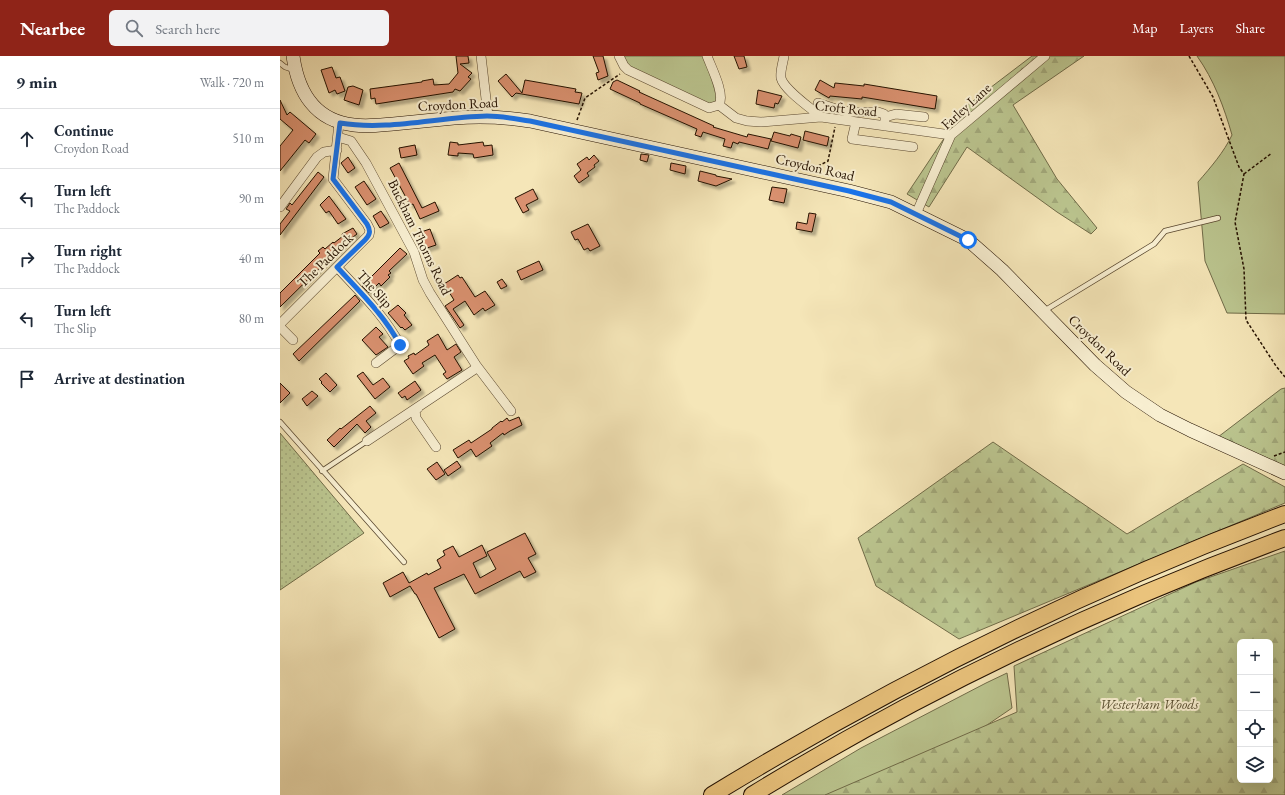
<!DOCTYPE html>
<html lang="en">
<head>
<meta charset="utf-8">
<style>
  :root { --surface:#fff; --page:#f2f2f3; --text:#1f2937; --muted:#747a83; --line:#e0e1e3; --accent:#8f2418 }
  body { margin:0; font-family:"EB Garamond",serif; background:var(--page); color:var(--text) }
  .controls { position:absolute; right:12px; bottom:12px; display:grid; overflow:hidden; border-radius:6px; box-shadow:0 4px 16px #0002 }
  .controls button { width:36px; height:36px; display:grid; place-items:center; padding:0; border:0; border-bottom:1px solid var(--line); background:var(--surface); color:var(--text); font:20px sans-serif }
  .stop { position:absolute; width:12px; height:12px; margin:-9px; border:3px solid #1a73e8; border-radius:50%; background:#fff }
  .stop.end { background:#1a73e8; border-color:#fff; box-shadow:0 1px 4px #0008 }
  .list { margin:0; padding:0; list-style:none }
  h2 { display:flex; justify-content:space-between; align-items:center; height:52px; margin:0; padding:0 16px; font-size:17px }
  h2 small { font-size:13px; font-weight:400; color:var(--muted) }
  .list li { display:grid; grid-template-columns:26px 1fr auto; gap:12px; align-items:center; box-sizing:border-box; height:60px; padding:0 16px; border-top:1px solid var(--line) }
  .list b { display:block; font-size:15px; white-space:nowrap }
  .list p { margin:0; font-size:13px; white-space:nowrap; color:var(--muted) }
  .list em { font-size:13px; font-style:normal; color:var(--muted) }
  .icon { flex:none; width:22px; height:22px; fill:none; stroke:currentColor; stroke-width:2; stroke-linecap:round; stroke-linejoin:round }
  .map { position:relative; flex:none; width:1005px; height:739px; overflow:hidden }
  header { display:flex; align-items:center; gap:24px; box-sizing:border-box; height:56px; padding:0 20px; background:var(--accent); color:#fff }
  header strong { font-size:19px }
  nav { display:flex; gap:22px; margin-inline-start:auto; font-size:14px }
  .search { width:280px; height:36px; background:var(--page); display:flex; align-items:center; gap:10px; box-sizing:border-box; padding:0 14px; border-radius:6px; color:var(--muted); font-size:15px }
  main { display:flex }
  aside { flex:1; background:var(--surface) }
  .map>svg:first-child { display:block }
  .green { fill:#bbc58f; stroke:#706b48 }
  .forest { fill:url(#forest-firs); stroke:#706b48; fill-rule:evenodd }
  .garden { fill:url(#garden-dots); stroke:#706b48 }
  .building { fill:#da9170; stroke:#241100; filter:url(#shadow) }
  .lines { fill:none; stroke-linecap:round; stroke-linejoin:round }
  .service-casing { stroke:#58462e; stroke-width:6 }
  .minor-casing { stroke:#58462e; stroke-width:10 }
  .secondary-casing { stroke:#241100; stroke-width:14 }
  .motorway-casing { stroke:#241100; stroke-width:18 }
  .path { stroke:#241100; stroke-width:1.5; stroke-dasharray:3 2; stroke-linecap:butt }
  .service { stroke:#f8efd1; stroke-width:4.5 }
  .minor { stroke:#f8efd1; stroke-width:9 }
  .secondary { stroke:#f8efd1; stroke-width:13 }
  .motorway { stroke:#eac37c; stroke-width:16 }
  .route { stroke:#1a73e8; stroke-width:5 }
  .labels { text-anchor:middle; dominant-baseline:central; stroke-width:4; stroke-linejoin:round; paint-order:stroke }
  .street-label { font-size:14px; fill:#241100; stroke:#f8efd1 }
  .park-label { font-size:14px; font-style:italic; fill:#595032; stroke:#f8efd1 }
</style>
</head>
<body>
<header>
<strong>Nearbee</strong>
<div class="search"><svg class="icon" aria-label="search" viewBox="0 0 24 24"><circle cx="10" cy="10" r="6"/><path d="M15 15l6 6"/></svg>Search here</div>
<nav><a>Map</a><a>Layers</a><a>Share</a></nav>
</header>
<main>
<aside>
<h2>9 min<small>Walk · 720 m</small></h2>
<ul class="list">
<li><svg class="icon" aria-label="ahead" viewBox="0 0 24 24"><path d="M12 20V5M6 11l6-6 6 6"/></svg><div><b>Continue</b><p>Croydon Road</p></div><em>510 m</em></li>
<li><svg class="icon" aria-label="left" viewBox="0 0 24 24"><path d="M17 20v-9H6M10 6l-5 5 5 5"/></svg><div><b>Turn left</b><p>The Paddock</p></div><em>90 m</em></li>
<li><svg class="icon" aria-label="right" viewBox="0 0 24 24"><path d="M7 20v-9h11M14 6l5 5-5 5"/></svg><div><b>Turn right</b><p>The Paddock</p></div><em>40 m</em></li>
<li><svg class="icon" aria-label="left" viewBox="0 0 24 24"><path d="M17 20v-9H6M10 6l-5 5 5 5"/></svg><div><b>Turn left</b><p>The Slip</p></div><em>80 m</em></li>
<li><svg class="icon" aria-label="arrive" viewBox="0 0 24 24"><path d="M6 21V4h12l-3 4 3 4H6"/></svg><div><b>Arrive at destination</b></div></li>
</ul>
</aside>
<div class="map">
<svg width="1005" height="739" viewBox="0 0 1005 739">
  <defs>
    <pattern id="forest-firs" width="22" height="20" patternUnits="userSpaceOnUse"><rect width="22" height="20" fill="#bbc58f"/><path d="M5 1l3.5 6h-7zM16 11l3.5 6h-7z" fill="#a1a87a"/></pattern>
    <pattern id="garden-dots" width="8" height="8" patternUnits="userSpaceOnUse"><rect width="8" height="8" fill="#bbc58f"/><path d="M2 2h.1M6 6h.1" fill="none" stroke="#a1a87a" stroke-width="1.8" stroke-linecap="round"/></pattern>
    <filter id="shadow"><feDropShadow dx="3.5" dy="3.5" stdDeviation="1" flood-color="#0004"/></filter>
  </defs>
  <rect width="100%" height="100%" fill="#f5e6b8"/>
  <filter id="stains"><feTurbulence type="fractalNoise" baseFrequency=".005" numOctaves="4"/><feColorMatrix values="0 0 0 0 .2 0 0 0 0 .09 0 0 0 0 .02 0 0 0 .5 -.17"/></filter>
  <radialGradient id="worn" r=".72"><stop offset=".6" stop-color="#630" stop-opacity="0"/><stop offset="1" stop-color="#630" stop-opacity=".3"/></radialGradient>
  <path class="green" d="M344,0h80l14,40c-2,6 -4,7 -10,8l-76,-36 -5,-5z
    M917,0h88v258l-58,-1 -22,-52 -7,-79c13,-15 26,-30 34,-47 -8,-28 -18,-55 -35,-79z
    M727,617l5,35 -44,30 -125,57h-61l79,-47 125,-65z"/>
  <path class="forest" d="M752,0h52l-71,49 44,74 40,49 -6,6 -34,-22 -90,-65 -38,60 -22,-13 58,-87z
    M1005,332v78l-67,-29 63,-48z
    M713,386l134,92 116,-70 42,23v16l-326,136 -83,-53 -18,-48z
    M1005,495v244h-460l192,-83 -3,-46 182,-84zM960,586h30v138h-30z"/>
  <path class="garden" d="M0,377l84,100 -84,57z"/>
  <path class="building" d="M176,0h12l1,7 -9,1 12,9 -4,4 3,2 -11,12 -5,-2 -2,3 -77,12 -1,-6 -4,1 -1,-10 52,-7v-1l11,-2 1,6 15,-1 9,-11z
    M313,0h10l5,20 -10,4 -2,-7 3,-1z
    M454,0h10l3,11 -8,2z
    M52,11l4,11 4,-1 5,14 -8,3 -2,-4 -6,3 -8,-23z
    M226,18l16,19 3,-13 51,9 -1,3 7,1 -3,11 -63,-11 -4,4 -14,-16z
    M337,24l23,11 -1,1 75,34 -1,1 34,10 1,-3 23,5 -3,10 -29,-7 -1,2 -5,-2 -2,6 -8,-2 2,-7 -22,-7 -2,5 -6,-2 2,-6 -57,-25v-1l-30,-14 3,-7z
    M540,24l14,8 1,-5 29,3v-2l73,12 -2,13 -73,-12v2l-32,-3 -1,2 -14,-8z
    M73,30l10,4 -4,15 -15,-5 4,-13z
    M478,34l24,6 -4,8 -3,-1 -1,5 -18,-4z
    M0,44l7,15 3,-3 26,22 -7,9 -4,-3 -25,31v-25l13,-16 -13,-11z
    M525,75l24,6 -2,9 -24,-6z
    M494,76l16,4 1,-2 10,3 -3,11 -27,-7z
    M170,86l8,1v2l25,-3 1,4 8,-1 1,10 -19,3 -1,-4 -15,-1v3l-10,-1z
    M135,89l2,10 -16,3 -2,-10z
    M361,98l8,1 -2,7 -7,-2z
    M314,99l5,6 -5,4 1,2 -8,6 2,3 -10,7 -5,-7 7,-6 -4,-6 10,-7 2,3z
    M68,101l7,11 -7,5 -7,-10z
    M119,107l23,45 13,-6 4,9 -19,8 -7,-15 -3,1 -20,-37z
    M391,107l15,3 -1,8 -15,-4z
    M420,115l16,4v1l16,3 -16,7 -18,-5z
    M38,116l6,5 -44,58v-11l10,-13 -4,-2 4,-6 2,2z
    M84,125l12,18 -9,6 -12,-18z
    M492,131l15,2 -3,14 -15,-3z
    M253,133l5,10 -12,6 3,5 -6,3 -8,-15z
    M49,140l17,23 -8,5 -9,-13 -3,2 -6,-8z
    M101,155l8,12 -9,5 -7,-12z
    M529,157l7,1 -4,18 -16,-3 1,-7 10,2z
    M308,168l12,22 -10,5 -2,-3 -4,2 -6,-11 -3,1 -4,-8z
    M73,172l4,6 -12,9 -65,64v-14l40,-40 -2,-2 5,-4 2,2 8,-7 1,1 9,-7 -1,-2z
    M150,173l6,16 -12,4 -6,-16z
    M120,192l7,6 -18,17 2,2 -3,2 2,2 -9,9 -2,-3 -10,10 -7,-7z
    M259,205l4,9 -22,10 -4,-9z
    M178,219l2,3 2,-1 13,20 10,-6 10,14 -10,6 -2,-3 -9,7 -9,-14 -12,8 11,16 -4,3 -15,-22 9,-6 -10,-16z
    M222,223l5,7 -6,3 -4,-7z
    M75,239l5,6 -61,60 -6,-7z
    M118,249l8,8 -2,2 8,10 -7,5 -3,-3 -1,1 -13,-15z
    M96,271l7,7 -4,3 9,10 -12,8 -14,-15z
    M158,278l9,16 9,-6 5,8 -7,5 8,13 -15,9 -4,-5 3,-2 -11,-17 -13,8 2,3 -11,8 -9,-13 5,-3 -1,-2 6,-3 1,2 14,-10 -2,-4z
    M83,316l10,13 10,-7 7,9 -15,12 -18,-23z
    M46,317l11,12 -7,7 -9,-9 1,-1 -3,-3z
    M135,325l6,9 -14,10 -2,-4 -3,2 -4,-5z
    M0,327l10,10 -10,10z
    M32,335l6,5 -11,10 -5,-7z
    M90,350l6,7 -10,8 5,6 -6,6 -8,-9 -23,23 -7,-7 13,-12 1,1z
    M239,361l3,8 -12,6 -6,4 -1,-2 -13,10 2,3 -16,11 -5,-8 -13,9 -5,-8 16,-10 2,3 21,-14v-1l9,-7 1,1 5,-4 2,3z
    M177,405l4,6 -13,9 -4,-6z
    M157,406l8,12 -9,6 -9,-11z
    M245,477l11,21 -8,4 8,14 -12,6 -4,-7 -45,23 -11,-20 -30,14 21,41 -16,9 -23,-44h-1l-5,-8 -20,11 -7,-14 20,-11 6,11 18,-10 1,2 13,-7 -4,-8 8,-5 -2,-4 10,-5 6,11 23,-12 5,11 -14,7 7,15 16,-9 -9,-17z"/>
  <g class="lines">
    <g class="service-casing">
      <path id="service" d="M0,7l5,4 9,3
        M764,255l110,-67 11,-13 53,-13
        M0,366l124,140
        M42,415l45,-30"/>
    </g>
    <g class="minor-casing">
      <path id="minor" d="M201,0l7,60
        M339,0l5,10 4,4 81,38 10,-3c6,-11 -7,-36 -12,-49
        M504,0c-1,7 -4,15 -3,22 3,12 30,30 40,39
        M538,47l21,7 11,2h28l6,2 1,3v9
        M439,49l17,13 11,3 14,1 60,-5 130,18
        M605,61l11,-3 28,3
        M576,66l-4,17 61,8
        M58,81l13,4 15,22 48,89 9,28 7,13 46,72 -1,4 -108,72
        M0,151l37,-50 7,-5 13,-2
        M636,158l35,-79 94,-79
        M57,211c23,25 47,48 63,78l-24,18
        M0,268l89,-89 1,-5 -3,-6 -34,-45 6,-56
        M0,271l13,13
        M196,309l35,46
        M138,352l-3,2 1,8 20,29"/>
    </g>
    <g class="secondary-casing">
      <path id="secondary" d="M13,0c5,36 22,65 61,69 13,2 27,0 39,-1 21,-2 41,-4 61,-6 26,-2 51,-1 76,3l319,70 42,11 77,38 34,30 93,95 31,27 34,23 30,15 95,43"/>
    </g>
    <g class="motorway-casing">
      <path id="motorway" d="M432,739c182,-111 373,-206 573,-281
        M472,739c168,-103 348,-189 533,-257"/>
    </g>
    <path class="path" d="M909,0l24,41 26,70 5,7 -9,48 9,47 2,51 30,46 9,11
      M297,64l8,-22 35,-24
      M531,116l1,-3 16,-8 7,-34
      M964,118l28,-21
      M994,400l11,-4"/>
    <use href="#service" class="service"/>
    <use href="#minor" class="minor"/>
    <use href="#secondary" class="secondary"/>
    <use href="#motorway" class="motorway"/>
  </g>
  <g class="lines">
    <path class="route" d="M120,289c-16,-30 -40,-53 -63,-78l28,-27c5,-5 6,-9 2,-16l-34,-45 7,-56c48,8 98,-6 147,-7 15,0 29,3 43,5l319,70 42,11 77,38"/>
  </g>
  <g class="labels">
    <g class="street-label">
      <text transform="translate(178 48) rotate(-3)">Croydon Road</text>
      <text transform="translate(686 50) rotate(-42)">Farley Lane</text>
      <text transform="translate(566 52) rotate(6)">Croft Road</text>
      <text transform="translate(535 111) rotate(13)">Croydon Road</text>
      <text transform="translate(140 181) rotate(64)">Buckham Thorns Road</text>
      <text transform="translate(45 204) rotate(-44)">The Paddock</text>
      <text transform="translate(95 233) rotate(48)">The Slip</text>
      <text transform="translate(820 289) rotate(44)">Croydon Road</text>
    </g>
    <g class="park-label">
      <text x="869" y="648">Westerham Woods</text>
    </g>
  </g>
  <rect width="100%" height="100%" filter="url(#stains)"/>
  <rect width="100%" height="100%" fill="url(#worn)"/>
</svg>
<div class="controls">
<button>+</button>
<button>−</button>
<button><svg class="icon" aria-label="locate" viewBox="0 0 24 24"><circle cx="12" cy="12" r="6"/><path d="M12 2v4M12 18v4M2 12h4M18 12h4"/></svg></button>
<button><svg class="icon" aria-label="layers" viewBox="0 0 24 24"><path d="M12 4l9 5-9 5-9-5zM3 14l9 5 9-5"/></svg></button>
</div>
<div class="stop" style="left:688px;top:184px"></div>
<div class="stop end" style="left:120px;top:289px"></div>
</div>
</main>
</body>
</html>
